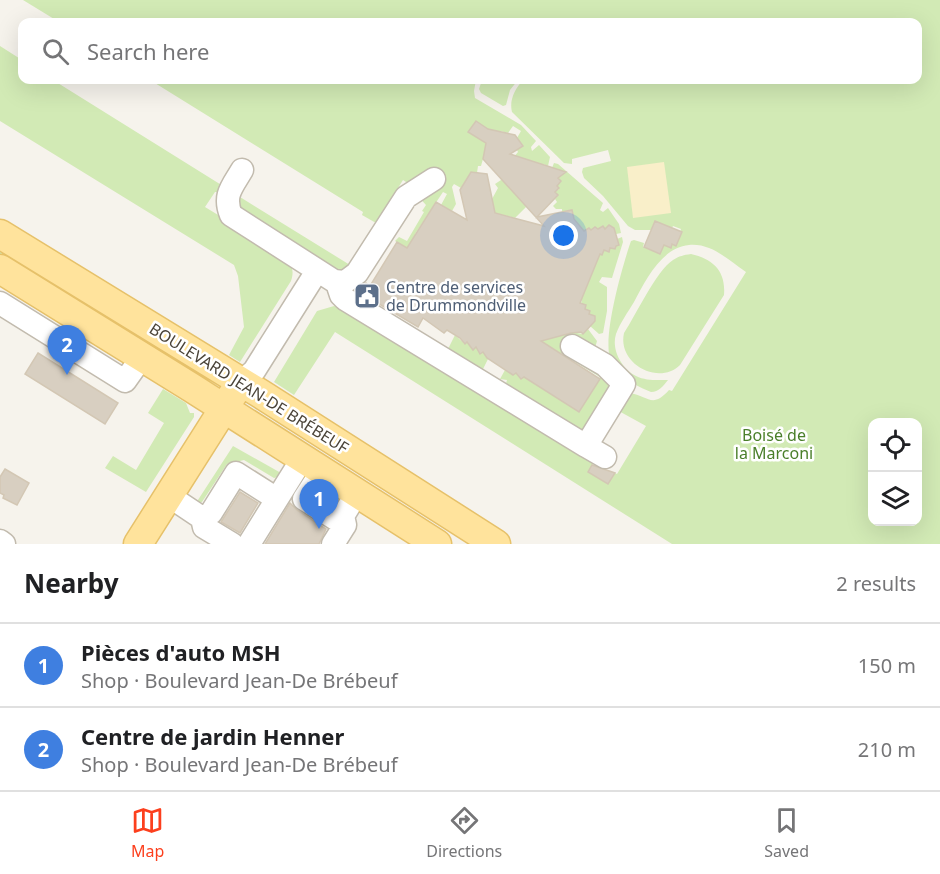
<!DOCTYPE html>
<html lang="en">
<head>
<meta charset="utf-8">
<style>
  :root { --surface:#fff; --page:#f2f2f2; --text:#202124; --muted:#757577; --line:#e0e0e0; --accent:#fc3f1d }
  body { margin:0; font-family:"Noto Sans",sans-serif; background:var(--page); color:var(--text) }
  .controls { position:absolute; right:18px; bottom:18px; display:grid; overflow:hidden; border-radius:12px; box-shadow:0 6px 24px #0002 }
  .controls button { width:54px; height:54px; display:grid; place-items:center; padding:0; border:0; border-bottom:2px solid var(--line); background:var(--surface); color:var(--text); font:30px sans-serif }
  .you { position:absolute; left:564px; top:236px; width:21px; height:21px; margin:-15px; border:4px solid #fff; border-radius:50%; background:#1a73e8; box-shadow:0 0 0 9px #1a73e833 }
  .badge { display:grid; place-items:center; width:39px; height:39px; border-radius:50%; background:var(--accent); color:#fff; font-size:20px; font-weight:700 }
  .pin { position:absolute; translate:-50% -50px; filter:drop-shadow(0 2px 3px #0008) }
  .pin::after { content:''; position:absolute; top:32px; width:21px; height:18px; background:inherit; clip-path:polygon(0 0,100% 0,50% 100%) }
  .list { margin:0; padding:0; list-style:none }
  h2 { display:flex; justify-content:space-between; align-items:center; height:78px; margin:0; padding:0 24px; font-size:26px }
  h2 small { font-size:20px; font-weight:400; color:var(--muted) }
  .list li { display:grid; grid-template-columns:39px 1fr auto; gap:18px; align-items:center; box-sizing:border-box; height:84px; padding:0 24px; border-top:2px solid var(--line) }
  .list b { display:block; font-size:22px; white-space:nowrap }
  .list p { margin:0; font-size:20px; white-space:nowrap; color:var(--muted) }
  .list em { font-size:20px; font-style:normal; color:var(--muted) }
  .icon { flex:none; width:33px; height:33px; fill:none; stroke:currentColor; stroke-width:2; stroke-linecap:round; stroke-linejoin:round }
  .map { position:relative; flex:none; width:940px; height:544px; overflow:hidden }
  .search { position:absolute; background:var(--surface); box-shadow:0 6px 24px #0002; left:18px; right:18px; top:18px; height:66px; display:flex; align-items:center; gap:15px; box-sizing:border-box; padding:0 21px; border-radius:12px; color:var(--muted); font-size:22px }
  .sheet { height:246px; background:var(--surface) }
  nav { display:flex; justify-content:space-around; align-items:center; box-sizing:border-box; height:84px; border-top:2px solid var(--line); background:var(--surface); font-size:16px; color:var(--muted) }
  nav a { display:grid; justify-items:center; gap:3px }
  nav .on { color:var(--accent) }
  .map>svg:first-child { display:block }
  .green { fill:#d2eab5; fill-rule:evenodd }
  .sand { fill:#f9efc9 }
  .building { fill:#d8cfc1; stroke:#d3c7b4; stroke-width:1.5 }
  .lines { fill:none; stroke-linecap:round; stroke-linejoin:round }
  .minor-casing { stroke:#c2bbae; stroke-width:25 }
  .major-casing { stroke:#e6c16a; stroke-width:31 }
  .minor { stroke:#fff; stroke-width:22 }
  .major { stroke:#ffe39c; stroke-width:28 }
  .labels { text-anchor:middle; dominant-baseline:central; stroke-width:5; stroke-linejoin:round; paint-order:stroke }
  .service-label { font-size:16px; fill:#4e5e75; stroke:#fff; text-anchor:start }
  .street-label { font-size:16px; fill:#4b4439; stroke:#fff }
  .park-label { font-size:16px; fill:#4a7f2a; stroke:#fff }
</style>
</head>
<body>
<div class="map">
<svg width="940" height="544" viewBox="0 0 940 544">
  <rect width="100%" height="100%" fill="#f6f3ec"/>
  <path class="green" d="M23,0h917v544h-268l-337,-212 -41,63 -20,-13 43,-71 17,-5 8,2 253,153 -7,11 20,12 7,-11 2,1 29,-48 -29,-16 12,-17c20,3 23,16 40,-3l3,1 74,-119c-18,-12 -34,-29 -57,-27 -27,2 -44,36 -55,57 -6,10 -14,21 -18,32 -5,16 6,35 20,42 10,5 21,4 32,4 -5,6 -9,12 -17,12 -15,-6 -33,-16 -40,-31 -10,-21 12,-97 20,-120l3,-1 10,3 -1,4 17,7 4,-9 7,3 1,-4 4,1 5,-16 -8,-3 -1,2 -17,-7 -4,9h-16l-7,-4 -25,-30 -19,-18 -2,-6 1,-4 28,-7 -3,-11 -36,9v5l-8,-1 -52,-51c-3,-12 3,-23 11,-32h395v-58h-859zM872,422h46v100h-46z
    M0,46l22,14v20h31l170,106 -4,6h-4l-10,15 79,48c7,10 11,14 7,26l-51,81 -11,-7 15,-28 -6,-51 -4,-11 -234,-144z
    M150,80h326l-2,11 1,7 46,27 15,16 -5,6 1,4 7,-6 11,12 -2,9 -5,-2 -19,36 2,7 -11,11 -20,-5 -3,-14 6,-11 -3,-4 6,-4 -1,-3c9,-6 10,-17 18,-25l-1,-2 6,-4 -6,-8 4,-7 -8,-5 -5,7 -8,-2 -2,7 -13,21h-2l-2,7h-3l-1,7 -6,-1 -10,16 -7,-4 -2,3 4,17 -4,7 -11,-6 6,-11 -4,-2 -28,42 2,3 -7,13 -15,-9 4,-4 8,4 17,-29 -2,-1 4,-6c-9,-9 -12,-19 -23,-25l-27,43 -14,-8 1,-3z
    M482,80h36l-8,10 -4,15 -3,1 -22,-13 -2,-4z
    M554,163l4,1 45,39 -3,7 3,2 5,-4 11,16 2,9 -5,1 -2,-6 -9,1 -3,-3 -4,3 -3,-2 -4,3 -2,-2 -5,3 -27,-11 17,-3 -2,-7 -10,2v-3h-6l-3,-3 4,-4 -2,-3 3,-4 -3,-3 4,-3 -2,-3 2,-16 -7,-2z
    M240,197l110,68 -9,6 -4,-1 -97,-62z
    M622,237l1,5 -11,36 -10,-1 -3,5 8,5v24l-4,22 -4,1 -9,-8 5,-5v-5l-6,-2 1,-3 -5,-2 1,-4 -5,-1 1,-5 -5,-1 20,-45 5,1 2,-4 4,2 2,-4 5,1 2,-10z
    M0,246l204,127v4l-1,2 -203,-122z
    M691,254c22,5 35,17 33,41l-44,70c-21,21 -63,-1 -56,-32 12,-18 32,-62 49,-73 6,-4 11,-5 18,-6z
    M575,328l2,5 6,1 5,-5 9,12 -2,7 19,34 -30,51 -79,-46 2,-7 -7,-1 5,-9 11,3 5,6 3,-2 55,34 21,-34 -76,-46z
    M455,335l10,9 2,-2 5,7 4,-2 4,7 3,-2 4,6 2,-1 -6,12 -3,1 -33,-19z
    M163,389l23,14 4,10h4v4l-48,75 -41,-24 8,-12 23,14 28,-47 -16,-10z
    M233,446l48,27 -3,4 -4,1 -30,-18 -17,4 -25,38 -6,1z"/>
  <path class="sand" d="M664,162l7,51 -38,5 -6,-51z"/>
  <path class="building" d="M476,121l12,8 27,6 8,11 -13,8 56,18 -8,6 3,3 -4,5 2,2 -4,4 3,3 -21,22 35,-7 2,9 10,12 5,-3 2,2 4,-3 3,2 5,-3 2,3 4,-4 5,3 5,17 -3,1 -1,3 -5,-1 -1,4 -5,-2 -2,5 -2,-1 -20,49 6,2 -1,4 5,2 -1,3 6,2v5l-12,13 -2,-2 -10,1 -30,8 59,38 -21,33 -55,-35 -3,2 -5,-6 -3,2 -26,-17 -4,-6 -3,2 -4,-7 -3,3 -6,-8 -2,2 -5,-6 -13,-8 -3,3 -21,-15 -5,9 -59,-35 7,-9 4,3 27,-44 10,6 29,-46 31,18 -7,-30 11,-18 16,2 8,39 49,13 -61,-67 3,-16 -18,-11z
    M655,221l27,11 -6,14 -4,-2 -1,4 -7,-3 -4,9 -16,-7z
    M38,353l80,50 -13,21 -80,-50z
    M592,465l23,8 -7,11 -20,-12z
    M5,469l24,14 -12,22 -14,-7 1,-3 -4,-2v-16z
    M240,492l18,11 -18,30 -19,-11z
    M290,503l7,7 29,19 -7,15h-54z"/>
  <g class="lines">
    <g class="minor-casing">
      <path id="minor" d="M242,170c-10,17 -19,25 -11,45l103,66 11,1 12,-9 49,-76 28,-18
        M337,283l4,12 4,4 241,147 38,-62 -19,-19 -33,-19
        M0,303l125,78 17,-24
        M241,382l13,-11 63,-100
        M586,446l19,11
        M322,471l-18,28 41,26 -2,-9 14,-23
        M169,496l33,22 2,9 28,17
        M202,518l9,-5 25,-40 41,26
        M0,541l4,3
        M249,544l53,-85
        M333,544l12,-19"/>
    </g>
    <g class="major-casing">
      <path id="major" d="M0,234l261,160 235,150
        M0,269l192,119 245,156
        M138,544l95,-150"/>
    </g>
    <use href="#minor" class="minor"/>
    <use href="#major" class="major"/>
  </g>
  <defs>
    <g id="civic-square" transform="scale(1.35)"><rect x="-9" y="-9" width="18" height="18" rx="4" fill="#5c6f8a" stroke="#fff"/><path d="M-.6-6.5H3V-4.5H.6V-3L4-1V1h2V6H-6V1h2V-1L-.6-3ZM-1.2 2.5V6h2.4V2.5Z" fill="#fff"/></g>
  </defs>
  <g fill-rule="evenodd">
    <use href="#civic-square" x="367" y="296"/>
  </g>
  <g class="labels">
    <g class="service-label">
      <text x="386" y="287">Centre de services<tspan x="386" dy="18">de Drummondville</tspan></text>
    </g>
    <g class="street-label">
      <text transform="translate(249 388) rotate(32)">BOULEVARD JEAN-DE BRÉBEUF</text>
    </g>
    <g class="park-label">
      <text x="774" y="435">Boisé de<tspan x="774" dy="18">la Marconi</tspan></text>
    </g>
  </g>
</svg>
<div class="controls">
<button><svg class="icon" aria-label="locate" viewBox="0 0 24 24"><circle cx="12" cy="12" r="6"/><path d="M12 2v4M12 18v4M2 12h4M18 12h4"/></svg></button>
<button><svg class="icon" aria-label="layers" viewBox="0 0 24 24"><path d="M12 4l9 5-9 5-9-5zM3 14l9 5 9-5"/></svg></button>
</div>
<div class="you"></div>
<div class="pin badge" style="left:319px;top:529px;background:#3f7fe0">1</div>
<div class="pin badge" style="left:67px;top:375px;background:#3f7fe0">2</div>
<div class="search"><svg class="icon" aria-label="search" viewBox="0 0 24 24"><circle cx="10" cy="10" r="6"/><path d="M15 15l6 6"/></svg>Search here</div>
</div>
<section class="sheet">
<h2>Nearby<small>2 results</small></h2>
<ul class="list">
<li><span class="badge" style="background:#3f7fe0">1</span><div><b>Pièces d'auto MSH</b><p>Shop · Boulevard Jean-De Brébeuf</p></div><em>150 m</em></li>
<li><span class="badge" style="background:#3f7fe0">2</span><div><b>Centre de jardin Henner</b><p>Shop · Boulevard Jean-De Brébeuf</p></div><em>210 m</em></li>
</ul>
</section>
<nav>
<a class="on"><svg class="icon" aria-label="map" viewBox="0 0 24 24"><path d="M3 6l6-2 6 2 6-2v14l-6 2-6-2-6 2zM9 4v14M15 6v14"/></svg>Map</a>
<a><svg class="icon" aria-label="directions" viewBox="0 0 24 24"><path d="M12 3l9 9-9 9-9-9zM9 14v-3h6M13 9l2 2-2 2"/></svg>Directions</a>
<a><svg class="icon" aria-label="saved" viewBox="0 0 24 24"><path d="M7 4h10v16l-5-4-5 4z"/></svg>Saved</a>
</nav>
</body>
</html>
